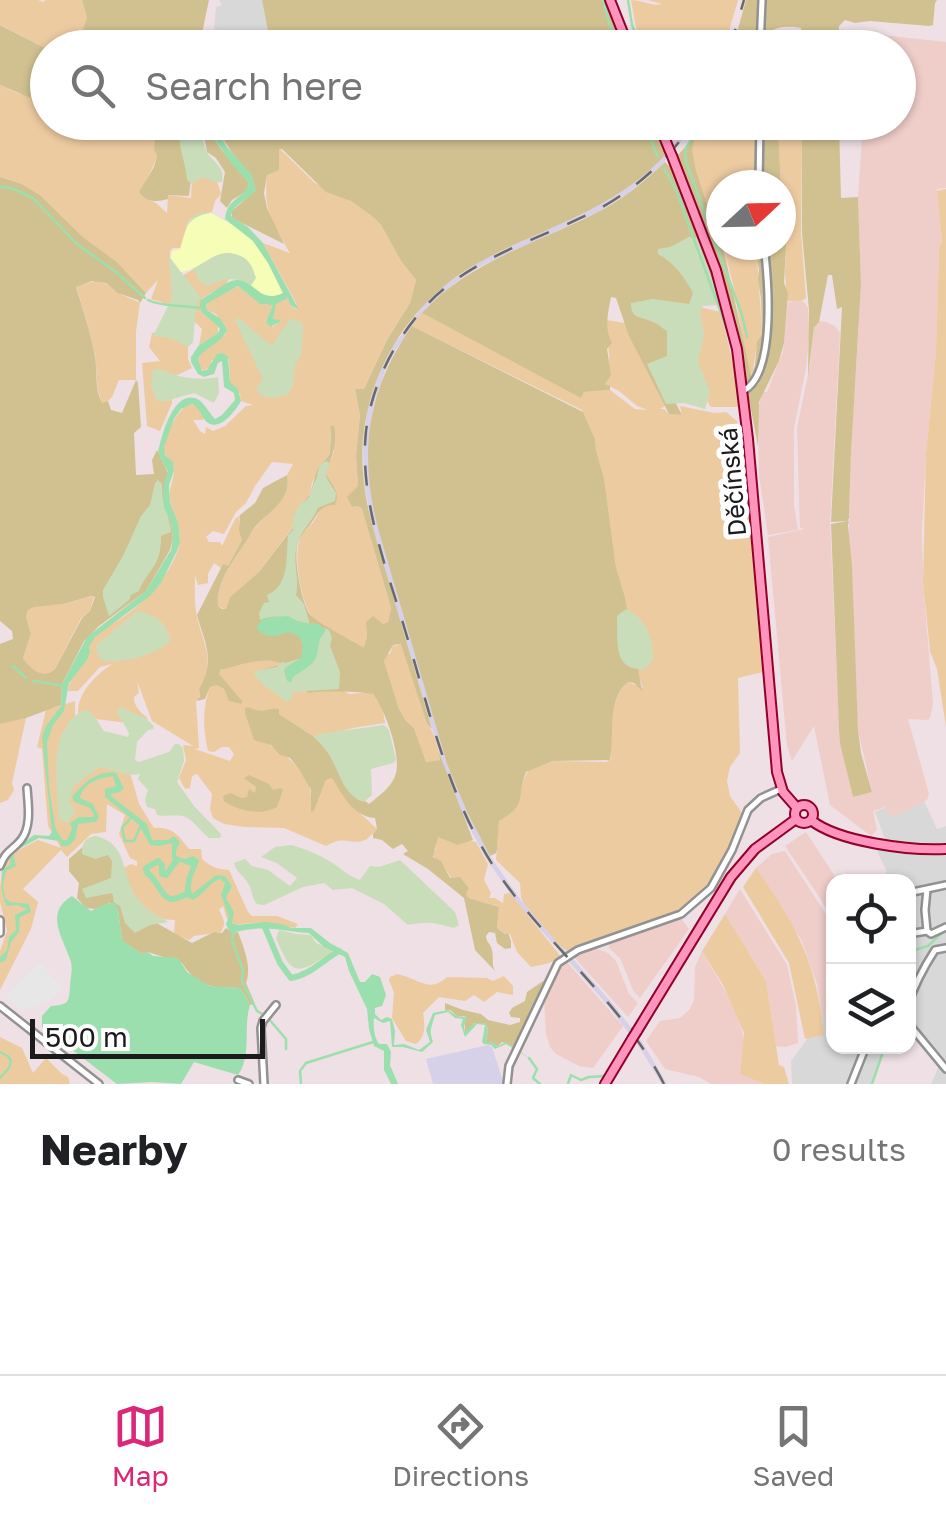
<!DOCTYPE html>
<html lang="en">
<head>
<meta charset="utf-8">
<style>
  :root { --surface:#fff; --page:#f2f2f2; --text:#202124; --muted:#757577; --line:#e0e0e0; --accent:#db2777 }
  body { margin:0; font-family:"Golos Text",sans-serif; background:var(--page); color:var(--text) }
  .controls { position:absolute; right:30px; bottom:30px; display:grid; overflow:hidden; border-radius:20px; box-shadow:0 2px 8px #0004 }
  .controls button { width:90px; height:90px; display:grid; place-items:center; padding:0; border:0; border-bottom:2px solid var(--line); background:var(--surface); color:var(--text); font:50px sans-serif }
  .compass { position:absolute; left:706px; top:170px; width:90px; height:90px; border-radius:50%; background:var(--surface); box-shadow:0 2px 8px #0004; rotate:68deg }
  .scale { position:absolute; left:30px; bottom:25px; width:235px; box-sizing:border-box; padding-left:10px; border:5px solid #1b1b1b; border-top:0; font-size:28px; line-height:35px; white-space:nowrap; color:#1b1b1b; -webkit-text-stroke:8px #fff; paint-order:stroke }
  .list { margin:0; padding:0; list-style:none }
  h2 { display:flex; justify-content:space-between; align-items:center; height:130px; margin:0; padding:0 40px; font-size:42px }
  h2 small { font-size:32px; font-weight:400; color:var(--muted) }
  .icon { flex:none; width:55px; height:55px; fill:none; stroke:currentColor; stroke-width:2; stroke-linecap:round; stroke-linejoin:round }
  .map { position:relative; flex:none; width:946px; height:1084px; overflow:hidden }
  .search { position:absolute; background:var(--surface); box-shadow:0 2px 8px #0004; left:30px; right:30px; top:30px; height:110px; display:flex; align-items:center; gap:25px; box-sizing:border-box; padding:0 35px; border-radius:55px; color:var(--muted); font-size:38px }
  .sheet { height:290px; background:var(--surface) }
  nav { display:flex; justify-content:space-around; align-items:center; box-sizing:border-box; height:140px; border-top:2px solid var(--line); background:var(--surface); font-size:28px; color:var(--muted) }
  nav a { display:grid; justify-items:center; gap:5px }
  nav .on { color:var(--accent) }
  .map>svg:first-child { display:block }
  .residential { fill:#d9d8d9 }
  .industrial { fill:#d6d1e8 }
  .farmland { fill:#efcdc9 }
  .grass { fill:#edcba1 }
  .forest { fill:#d1c191; fill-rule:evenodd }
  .wetland { fill:#c9ddbb }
  .park { fill:#f5fdb7 }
  .parking { fill:#e7e7e7 }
  .water { fill:#9cdfae }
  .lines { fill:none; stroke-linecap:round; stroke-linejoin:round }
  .stream { stroke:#9cdfae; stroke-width:2.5 }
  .river { stroke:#9cdfae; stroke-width:6 }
  .minor-casing { stroke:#929292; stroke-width:10 }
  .major-casing { stroke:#93002a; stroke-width:12 }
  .minor { stroke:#fff; stroke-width:5 }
  .major { stroke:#ff94bd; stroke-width:8 }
  .rail { stroke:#696969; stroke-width:2.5; stroke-dasharray:20 20; stroke-linecap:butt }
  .major-bridge-casing { stroke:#93002a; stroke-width:12; stroke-linecap:butt }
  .major-bridge { stroke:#ff94bd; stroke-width:8 }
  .labels { text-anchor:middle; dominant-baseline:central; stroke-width:10; stroke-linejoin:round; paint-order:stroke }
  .street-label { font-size:25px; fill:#1b1b1b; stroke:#fff }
</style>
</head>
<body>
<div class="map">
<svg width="946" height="1084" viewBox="0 0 946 1084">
  <rect width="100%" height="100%" fill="#eee0e4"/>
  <path class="residential" d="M219,0h43l9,47h-47l-2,-16 -8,-2 2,-22 6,-2z
    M924,801l13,28 9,-3v258h-15l8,-18 -30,-36 -1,-148 -32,-1 11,-9 -13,-27 14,2 -13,-35 11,-5 4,8z
    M833,1014l1,32 52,1 -15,37h-79l-1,-23 17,-23 16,-3 -2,-19z"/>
  <path class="industrial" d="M697,122l-36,44 -34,28 -29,18 -117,54 -26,17 -26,22 -32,43 -12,23 -12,36 -5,39 1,35 7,39 71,244 20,48 23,44 30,43 93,105 29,38 25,42h-5l-24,-39 -29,-38 -93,-105 -30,-44 -24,-44 -19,-49 -72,-244 -7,-39 -1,-37 5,-39 13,-37 12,-23 33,-44 16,-15 37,-25 131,-63 24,-16 23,-20 34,-40z
    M488,1045l4,2 12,37h-71l-7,-25z"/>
  <path class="farmland" d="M872,34l74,8v146l-9,1 5,53 -3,5 -3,104 -10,103 -4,77 1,51 10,122 -3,14 -2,2 -20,-1 21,75 -2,6 -31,16 -6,-1 -5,-8 -12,4 4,19 -6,6 -41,-31 -16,-79 -22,35 -5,-15 -19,-209 37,-8 -5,-1 -3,-100 13,-63 4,-39 6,-5 6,1 9,4 5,7 -10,190 10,221 13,53 19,-5 -14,-62 -9,-195 2,-82 10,-169 -3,-87 5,-74 35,-1v-74l-29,-1z
    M796,301l8,1 4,6 1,31 -3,29 -12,60v78l4,24 -30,5 -9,-60 -1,-67 5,-16h4l16,-40 5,-50z
    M806,832l32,49 -4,1 -1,41 -11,-22 -37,-55z
    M785,851l40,62 8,19v82l-11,2 -5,-32 -15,-43 -46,-73 16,-14z
    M740,889l47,76 9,41 2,37 -12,4 -10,-1 -10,-65 -41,-67z
    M680,917l9,12 -49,69 -7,-8 -13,-32 -11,-10v-6z
    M597,949l11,4 8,8 13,33 9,9 -10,14 -53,-59 1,-4 5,-3z
    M702,951l27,47 12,29 3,13 -4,34 24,10h-53l-12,-7 -34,-8 -19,-28 14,-20 20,-3 10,-9 4,-9 1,-33z
    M566,961l57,65 -30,42 -14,-2 -23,-12 -6,-7 -4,-13 -2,-35 14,-33z"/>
  <path class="grass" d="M0,0h38l5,2 3,-2h36l5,18 -4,11 1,5 6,13 -43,2 -44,-23 -3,-1z
    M631,0c10,0 23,7 31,4l-14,-4h90l-14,48 -79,-1 -9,-19z
    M0,85l17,8 27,4 4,25 94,1 13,12 -1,15 3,6c-4,15 -14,25 -15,40l14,7 11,10 1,-18 23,3 1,-20 6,-4 18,4 5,16 -6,7 -3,11c-31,4 -22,12 -31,36h-8l-3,3v8l12,17 34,-20 39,19 -26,4 -3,5 -25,15 3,16 14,10v8l-19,12 3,-16c-16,-16 -30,-24 -51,-30l7,-19 -12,13 -29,-31 -34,-25 -43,-42 -18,-11 -22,-7z
    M701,123h54l-2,61 -32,1v54c-8,-27 -32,-64 -29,-93 1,-8 6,-16 9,-23z
    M767,123h32l3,20 -1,90 5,65 -5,3h-14l-2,-29 3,-68 -7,-17 -3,-60z
    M279,148l36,35 36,18 22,16 8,8 20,36 15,19 -6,23 -23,37 -23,49 -9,1 5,25 -4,41 2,30 -3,5 3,15 4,3 29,99 -3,14 -5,2 -17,-2 1,15 -2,10c-10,-3 -49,-25 -54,-32 -10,-14 -18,-60 -11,-76 3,-7 10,-12 14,-18 6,-9 5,-13 15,-16l3,-19 -6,-13 8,-22 -4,-19v22l-9,11 -9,18 -2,11 -17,22 1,9 -35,47 -29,25 -4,13 -8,-4c-2,-26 16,-45 29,-66 4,-6 4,-8 9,-13 14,-17 36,-28 31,-52l6,-11 -21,-2 -17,24 -9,17 -10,9 -12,22 -11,-3 -7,6 3,5h11l2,4 13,-27 5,-4 -1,5 3,20 -14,26 -4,-1 -3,3 -7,-5 -6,11v9l-10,2 -3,-10c0,15 -1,28 2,42 7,30 19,42 2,72l1,6 -4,6 3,47 -4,1 35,12 4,-7 -5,-7h-7l-8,5 -6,-1c-5,-21 -6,-43 2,-64l7,-3 7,5 6,12 11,3 2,-2 -25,-27 2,-5c20,-5 40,-13 61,-8v3l-14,3 41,25 32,-3 10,4 21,-2 11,13 3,18 -32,5 -37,10 -37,-24v-5l-20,4 2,27c20,11 47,29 50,55 1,5 0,11 0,16h3l12,-31 6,-3 16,25 29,27c-1,1 -10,11 -12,11 -14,6 -20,-6 -39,6l-42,-18 -40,-1 -20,-3 -11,-6 -3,-9 2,-15 -15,-20 -5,2 -2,12 -5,1 -6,-11 7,-18 -3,-15 10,1 -41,-25 -15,-40 2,12 -5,4c-1,7 7,17 13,20l1,5 -4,3 -65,-8c-5,-22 17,-42 33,-53l-12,3 -22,24h-10c1,-11 8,-17 13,-27 5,-8 7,-20 14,-27 9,-9 21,-15 31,-22 23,-17 42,-38 52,-65 5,-17 -3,-30 -7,-45 -5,-14 4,-24 3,-37 -1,-10 -10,-9 -10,-19 1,-14 13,-39 25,-45l8,2 8,12 -3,2h-9l7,11 5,3 1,-7 7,4 12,-5 21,-20 7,-1 -12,-4 -1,-7 -10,-10 -1,-25 -17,1 -2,7 -6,4 -5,-4 -1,-8 6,-8 22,-17 -10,-20 -9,-4 -1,-7 32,-17 14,11 14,8 5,-2 2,2 -2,6 1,16 8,-5 -7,-3 2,-15 13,-6 2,7 7,5 -1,-7 -33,-60 27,10c-17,-30 -27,-41 -23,-78l12,-6z
    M946,189v538l-9,-58 -7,-18 -7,-69 3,-128 10,-103 3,-104 3,-5 -5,-51z
    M723,245h31l3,9 5,80c-8,12 -6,28 -11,42l-2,1 -15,-89z
    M95,281c17,3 13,5 26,13 6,4 13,5 19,9l-4,28v49h-17l-7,17 -6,6h-4c-7,-16 -4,-30 -7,-47 -4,-23 -12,-47 -19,-70z
    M695,306l26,6 18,78 1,17h-29l-3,-4 -4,-21 -11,-25z
    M422,313l159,84 3,-5 26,-2 25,19 13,1 -11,-4 -18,-15 -14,-7c9,-16 1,-44 2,-64l18,3 40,83 -5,3h4l5,5 13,1 -2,-9 34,7 12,-1 11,9 5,15 21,236 -25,6 2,75 -10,14 -3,14 3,15 12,17 -14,39 -27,45 -22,16 -110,39 -11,-8 -35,-42 -2,-5 -1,-14 -24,-23 3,-39c32,-19 15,-29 30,-51l25,-9 52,1 5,-3c1,-24 -3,-61 17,-77l15,6 -7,-19 -11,-72 -9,-30 -12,-89 -8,-28 -1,-11 -13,-29 -170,-84z
    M162,331l26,7v21l4,9 -21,10 1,25 -12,28 -13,-5 -5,-63 18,-2 -11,-14 3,-14z
    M94,596l-4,15 -9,7 -26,51c-11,11 -26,0 -32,-11l8,-24 -5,-17 2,-7 6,-4 29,-2z
    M401,643l3,5 23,76c8,9 11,23 13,36l-14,2 -12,-34 -8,-7 -7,-12 -15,-48 2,-7h4l3,-9 3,1z
    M75,701v24l-11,65 60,-39 15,53 15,24c18,-2 25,8 35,21h12l1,10c9,8 15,10 27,11l19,42 4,4h25l21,8 -3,4c-21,-4 -37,-7 -59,-3l-9,-6 -4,-13 -4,4c4,8 8,13 2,22l-27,4 -5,4 -15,-6 1,-14 -19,-1 -11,-6 -25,-43 11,-6 6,2v-5l-7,-3 -11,-24 6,-19 -18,-11 -1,28 -15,2 -24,23 -6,-7 -38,39 15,13 -7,27 -31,61v-39l7,-20 -7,-29v-15l2,-15 5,-16 31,-16 23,8 -13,-22 -6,-77 -5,-2 9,-37z
    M21,718h5l-14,65 2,7 -6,10 -8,3v-79z
    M438,837l19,8 11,-5 8,2 12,22 -4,16 7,13 -2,5h6l8,5 1,-9 6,-1 52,65 -16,6 -15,3 -14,-15 -7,-18h-4l-9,-6 2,-21 -30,-9 -3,-4 3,-6 -9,-11 -8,2 -12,-18 -5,-2 -2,-5 3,-5v-10z
    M756,868c42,61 60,92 68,167l-19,4 -16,-76 -46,-76z
    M725,914l41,67 13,84 5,2 5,17h-25l-24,-10 4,-41 -21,-48 -21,-34z
    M397,974c21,4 32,20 50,3l40,1 6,3 11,-5 9,10v9l-16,-3 -13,10 -10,-7 -9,6 -26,-4 -16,16c2,11 3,24 -7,31l-10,-3 -14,-23 2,-25 -5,-13 1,-3z
    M0,1037l22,11 11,25 13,-15 16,16 6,3 2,7h-70z"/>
  <path class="forest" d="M82,0h127l-8,38 -6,10 -105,-1 -6,-13 -1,-5 4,-11z
    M262,0h345l18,47h-354z
    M746,0h191l-2,3 -2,22 -4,1 -59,-5 -15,2 -10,-3 -6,6 -1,21h-36l-1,-19c-12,-2 -23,-2 -33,5l-3,14h-9l-3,-17 -18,10z
    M0,25l47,24v68l-4,-7v-13l-10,2 -33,-14z
    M274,122l381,1 12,30c-51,57 -124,74 -189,110 -74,41 -121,124 -115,209 2,35 14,69 24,103 15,51 30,103 45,154l-5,-5 -26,-80 -8,1 -9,16 15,48 7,12 8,7 12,34 14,-2 -2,-10 35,90 -16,5 -19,-8 -5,20 8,4 9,17 10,-1 9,11 -3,6 3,4 30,9 -2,21 8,6 3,-1 3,8v7l-6,1 -8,-6 -2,-10 -6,-1 -3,4c0,6 5,8 6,14 2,8 -1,14 3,21l-20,-21 -11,-52 -36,-29 -25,-15 5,-3 -6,-7 -9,5 -11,-9 -9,-2v-4l4,-5 -2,-11c-23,-2 -32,-23 -43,-40l-6,2 -12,31 -3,1v-22l-12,-21 -9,-11 -10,-3 -9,-10 -17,-5 -9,-27v-5l3,-1c18,8 17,0 31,2v5l37,24 7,-2 28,54 18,14c10,-8 24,-18 27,-31 5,-19 -11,-64 -23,-79 -21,-3 -43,-3 -65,-1l-6,-5 -27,4 -16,-11 1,-9 7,-4 13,-3 1,-2c-21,-6 -40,2 -61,7l-1,4 24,28 -2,2 -12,-3 -5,-12 -7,-4 -7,2 -5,12 -9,2 4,-5 -1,-7c17,-30 6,-45 -2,-74l26,-51 5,2 14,-26 -3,-9 1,-16 15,-12 8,-15 24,-13c5,24 -16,35 -31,51 -5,6 -5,8 -9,14 -13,21 -31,40 -29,66l4,3h4l4,-12 29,-25 35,-46 -1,-10 17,-22 7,-24 13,-16 1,-28h3c4,18 -3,32 -8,47 5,13 15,17 9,32 -14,0 -16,7 -23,17 -4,6 -11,13 -14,20 -5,15 3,58 11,71 5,8 46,30 55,34l3,-10 -1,-15 7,-6 10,8 5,-2 3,-14 -29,-99 -4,-3 -6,1 -5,-10 11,-11 -2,-30 4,-41 -5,-26h9l23,-49 23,-37 6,-23 -15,-19 -20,-36 -8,-8 -22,-16 -25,-9 -44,-43h-3v21l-12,5 -3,18 3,15 17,36 -52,-26v-7l24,-21 -43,-67h17l6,12 15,-6 23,11z
    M142,123h37l12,55 -2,18 -21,-1v4c-11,3 -22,4 -29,-7l15,-25 3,-11 -3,-6 1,-15z
    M197,123h7l17,26 28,34 -2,8 -15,9 -5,8 -7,-7 5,-29 -9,-14 -9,-6 -4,-22z
    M755,123h12l11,4 3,60 7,24 -4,72 4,10 -4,50 -5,18 -20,41 -1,44 -28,-144 -53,-146 17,-18 -2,12 4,21 13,40 6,8 9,32 27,125 4,-11 2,-23 5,-8 -1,-36 -3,-18 1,-11 -5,-24h27v-60h-31l3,-2z
    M799,123h40l2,75 17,-1 3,87 -10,169 -2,66 -2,1 2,1 -1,4 4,41 6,164 3,23 11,39 -19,5 -13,-53 -1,-15 -8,-205 16,-3 -16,1 11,-215 -5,2 -5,-34h-4l-9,47 -5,5 -6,50 1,-67 -7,-77v-90z
    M665,162l7,7 46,119 -16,6 -31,100 11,21 -13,-1 -40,-78 -13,-38 -5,-1c-3,16 -7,31 1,46l-5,6 4,26 -6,9 5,2v4l-26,2 -3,6 -159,-85c47,-52 114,-69 174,-100 26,-13 48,-31 69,-51z
    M0,177l22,7 18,11 43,42 34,25 29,31 -6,10 -2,-3 -20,-7 -12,-10 -14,-2 -16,6c7,23 15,46 19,70 3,16 -1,31 7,46l6,-2 3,9 11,3 14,-33 2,3 3,44 -7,6 2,42 18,-1 -2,-14 5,-10 11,23 -4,35 7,14 2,17 -3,11 -24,41 -47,35 -15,15 -22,43 -1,21 -35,13 -26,6v-80l13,-5 -1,-8 -12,-10zM92,596l3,1 -5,14 -8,7 -27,51c-11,11 -25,0 -32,-11l8,-24 -5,-17 2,-7 6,-3 29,-3z
    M412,326l171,86 12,27 1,11 8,28 12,89 9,30 17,94 -8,-8 -6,-1c-22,17 -13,55 -18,78l-57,1 -27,11c-10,25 3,32 -27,49l-2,28 -1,4 -6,3 -23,-44 -20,-48 -68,-232c-21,-77 -13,-141 33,-206z
    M249,775l20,9 4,6 8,-2 2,2 -6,17c-15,9 -39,4 -53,-6l-1,-5 7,-3 12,5 5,-1 2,-8 6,4 1,-6 -12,-9z
    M86,844l26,9 2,49 7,1 71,40 22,-11 8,1 4,-5 7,5 5,-1c6,17 14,34 8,51l9,21 -5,1c-10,-23 -14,-16 -34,-18 -13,-2 -28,-13 -34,-24l-34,-11 -6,2 -20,-13 -4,-32 -8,-6 -15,6 -9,-1 -9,-10 2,-15 -10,-12v-12z
    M543,981l2,1 -29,66 -14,-6 -4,4 -7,-4h-5l2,-13 -3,-6h-11l-5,8 -4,1v-16h-8l-7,-6h-5v-7l18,7 18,4 7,6 22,5 10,-3v-4l-9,-1 -2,-4 3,-5 13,-7 2,-9z"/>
  <path class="wetland" d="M181,122l15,1c7,9 6,22 12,31 8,11 17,13 14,28 -15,2 -14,-12 -30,2l-5,-4c-1,-19 -12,-38 -6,-58z
    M202,212l8,1 62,70 -15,7c-21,-15 -27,-12 -51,-4l-6,-5 -19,-33c7,-14 3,-30 21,-36z
    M689,237l8,1 21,58 -1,9 -14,1 -3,6 4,22 -6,28 12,30 -5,17 -21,-6 -18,1 -19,-40 20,-8v-25c-6,-4 -12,-9 -19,-11 -11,-4 -17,-3 -17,-17l22,-4 36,5 4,-11c-9,-17 -19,-30 -35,-39v-5l12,-2z
    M169,257l31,39 -4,11 -3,35 -5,5 -18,-9 -17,-2 19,-38z
    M239,318l30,26h4l17,-25 11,3 2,5 -2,29 -6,8 -2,21 -5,9 -13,4 -15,-2 -3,-9 6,-8 -28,-59z
    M160,369c19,9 37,12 58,8l1,16 -5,10 -20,-10 -32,9 -5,-2c-6,-10 -6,-18 -4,-30z
    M327,461l3,3c-8,14 -1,16 6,29l-1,8 -17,7c-5,13 -18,23 -21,37 -5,18 3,33 -1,50l8,9 6,21c-18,-5 -30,-13 -50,-5l-1,-7 5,-10 5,-1 -2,-7c23,-9 19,-38 21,-60l5,-5v-13l7,-13c14,-5 9,-16 17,-26 0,-7 3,-15 10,-17z
    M158,480l4,4c-1,21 7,29 9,48l-10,4c0,32 -12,31 -22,55l-8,4 -2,5 -20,16 -6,-19v-7l20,-34 18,-40 9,-11 5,-22z
    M626,609c20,9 27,29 27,50l-8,10c-33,3 -27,-29 -28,-53z
    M137,611c19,5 29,9 33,30 -16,15 -49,23 -70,19l-4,-14z
    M324,628l5,2 3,8 -2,8 10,26 -1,17 -46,3 -2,8 -4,2 -26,-19 -7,-9 1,-3 22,-4 5,-5 4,1 15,-5 -13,8 -4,5 4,11c14,-16 29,-17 30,-43l7,-7z
    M119,707l26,11 8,7 1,4 -6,1 -11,12 -2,18 4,2 30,-10 6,-8h4l4,4 1,13 -7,21 17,24 27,28 -1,4h-11c-8,-6 -16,-19 -26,-22 -9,-2 -17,1 -26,-1l-2,-6 -8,-2 -2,-7 3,-10 -10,-11 2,-5 -9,1 -32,-8 -26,20 -4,15 6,10 -8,11 -8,-4c-2,-20 -6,-65 2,-83 3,-5 6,-9 8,-14 19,-20 22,-11 35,9l24,6 1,-4 -12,-21z
    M384,725l5,5 7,30 -3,3 -22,6 1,26 -8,7c-23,-7 -25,-36 -39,-53 -3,-4 -7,-8 -11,-12l5,-3z
    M95,836c34,7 25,38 42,62 8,11 21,18 31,24l-18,3 -15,8 -10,-10 -5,-17 -5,-3 -3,-10 -26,5 -4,-9 29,-11 1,-17 -4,-6 -13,4 -13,-5c0,-10 2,-16 13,-18z
    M291,845c14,4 27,9 40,17 11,7 17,14 29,18l10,-14 9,1 21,-7 55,52 4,13 -5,3c-22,-5 -22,-7 -46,-3l-24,-21 -32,-16 -19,2 -9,-7 -21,4 -39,18 -7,-1c-6,-7 -4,-12 -8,-19 -5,-10 -13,-12 -15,-22l11,-4 7,7 16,4 22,16 7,-8 -20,-15 -16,-6 14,-10z
    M279,930l17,4 15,1 5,8 16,7 -1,3c-34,22 -39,24 -55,-15z"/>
  <path class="park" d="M211,213c12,7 26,13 37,22 16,15 26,40 35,59 -11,6 -24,0 -33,-7l6,-9c-4,-13 -7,-20 -21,-24 -21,-6 -34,16 -54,18l-10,-14 1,-7 8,-2c7,-22 6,-32 31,-36z"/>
  <path class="parking" d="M40,962l22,26 -14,14 -27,8 -15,-15z"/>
  <path class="water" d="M204,123h9l14,24 25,28 4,15c-7,10 -22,13 -25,26l17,11 15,16 36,67 -9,-5 -2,-7 -12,6 -3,15 7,1v2l-10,5 -4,-5 7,-17 -13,-1 -22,-18 -32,18 1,6 14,9 6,11c-6,14 -22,17 -29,29l4,12 5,-1 10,-16 6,-1 5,4 2,25 8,7 3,12c-5,9 -20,30 -33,22 -7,-5 -6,-13 -16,-19l-11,5 -7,10 -10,28 1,8 8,7 1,9 -5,14 1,18 8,20 2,19 -3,9 -16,32 -11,13 -55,41 -6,10 1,5 -3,8 -18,23 -5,28 -11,14 -6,17 2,45 5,33 2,10 7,10h4l5,-11 -2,-6 9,-6h14l1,-2 -4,-7 -16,-6 -2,-5c12,-14 25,-27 44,-24l8,15 -4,4 -9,2v2l36,28 5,16h16l6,-4 6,6 -4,9v5l8,3 9,-3 6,4c-2,11 -11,20 -7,34l24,-19 9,1 7,10 -6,12 8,14 -2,11 5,2 29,-3 16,2 10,4h19l19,15 18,10 12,29h5l7,-8 8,3 6,18 -4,11 -7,2v6l6,6 6,-3 5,2 3,12 -1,14 10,-1 15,6 11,-8 -4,-12 7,-17 15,-3 9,6 10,1 -3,10 1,5 10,-9h10l3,6 -2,13h5l7,4 8,-4 26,18 -26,-16 -11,5 -4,-4 -7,-1 -2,-2 3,-17 -8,-1 -12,13 -4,-12 2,-6 -8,-1 -7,-6 -13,3c-4,14 -6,15 -2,27l-11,10 -19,-5h-11l-2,-26 -7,2 -9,-5c-1,8 0,19 5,26h8l4,8 -1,13 8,19h-7l-7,-14v-19l-10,-5 -5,-17 -2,-20 -18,-38 -4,-14 -21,-10 -15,-14c-30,-2 -45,-9 -76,0l-4,-2 -3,-7 3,-7 -8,-22 4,-12 -5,-4c-11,4 -17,16 -27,21l-9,-4 2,-16 5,-14 -19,-7v-16l-13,3 -9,-1 -11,-20 -34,-28v-8l11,-3 -3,-10c-14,2 -30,7 -33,22l13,6 6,13 -3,5 -18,2 -3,16 -7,6h-7l-2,-5 -20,-3 -26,14 3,14 -10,5 -3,14 2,13 5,4 19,2 2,8 -11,5 -1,15 -8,10 -5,18 -6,3v-6l7,-7 2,-13 7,-7 -1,-15 12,-6 -10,-4 -10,1c-7,-13 -5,-21 -5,-35l9,-8 -4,-9 27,-19 15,1 3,-4 -10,-95 4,-11 15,-20 1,-22 25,-47 59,-46 25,-41 2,-11 -2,-17 -7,-14 -1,-15 1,-11 4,-10 -10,-19c3,-16 16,-67 41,-53 6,4 11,14 16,19l7,-4 13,-15 -1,-7 -10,-6 -2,-26 -4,2 -4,11 -10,3 -6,-3 -7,-12v-5l8,-12 19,-12 2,-4c-7,-11 -25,-14 -19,-30 11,-4 25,-20 37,-19 18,2 22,24 45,13l-15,-30 -15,-22 -28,-22c2,-22 20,-20 24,-36l-18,-20z
    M288,616l11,6 19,2 7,5v3c-8,9 -5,12 -8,23 -3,10 -16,17 -24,21l-2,7 -5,-4 -1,-11 16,-10 2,-11 -3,-10 -11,-5c-10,4 -22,7 -31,-2l-1,-4 7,-8z
    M72,896l19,15 14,-7 10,-1 3,6 4,31 20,14 6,-2 5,4 25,2 9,14 23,14 31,2 9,17c-7,22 2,51 -12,70l-44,-13 -13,22 -29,-2 -35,2 -75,-57v-11l9,-10c17,-1 18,-3 19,-19 0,-9 3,-16 1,-25 -7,-23 -28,-49 1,-66z"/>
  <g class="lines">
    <path class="stream" d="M603,0l13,48
      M628,0l4,25 9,23
      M643,122l15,35
      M672,122l6,9 13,9 -6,10 1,12 56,153 5,22
      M664,168l12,22 53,145
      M0,187l11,1 22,10 44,46 39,28 29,26
      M148,300c13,7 36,5 51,8
      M13,666l13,12
      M34,681l31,5
      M130,819l-8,9 3,13h9l7,-16
      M233,933l-1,8 11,29 -1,11 15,30 7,4
      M908,952l20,-6 17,-16
      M268,1018l18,21v10
      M0,1052l8,4 3,5 -2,7 -9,10
      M529,1058l8,11 -4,9 7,6
      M301,1084l-1,-13 6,-8 67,-21
      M568,1084l3,-9 10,5 8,-3 16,-1
      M872,1084l13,-38"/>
    <path class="river" d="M177,860l-11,15 -4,-1v-9l-4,-4 -12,7 1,5c11,7 15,27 26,26 6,-1 10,-4 15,-5
      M264,925l16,38 11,15c19,-3 32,-18 48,-27"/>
    <g class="minor-casing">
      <path id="minor" d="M760,48l2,-48
        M759,185l1,-63
        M743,391c34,-17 25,-113 21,-146
        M0,866c6,-16 12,-15 21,-26 11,-14 7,-36 6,-52
        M927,889l-2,21 2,21
        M908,893l38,-8
        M0,920v13
        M908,934l19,-3 4,3 15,-7
        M908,1005c6,-19 16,-38 27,-55l11,-2
        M0,1006l99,78
        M908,1023l38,46
        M238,1080l11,4
        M264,1084l-3,-56 2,-7 13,-16
        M507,1084l2,-18 49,-103 20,-13 103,-36 30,-26 21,-38 16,-40 13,-12 20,-9
        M851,1084l15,-38"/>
    </g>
    <g class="major-casing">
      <path id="major" d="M610,0l19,48
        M658,122l11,27
        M672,156l44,114 21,79 11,90 29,333 6,20 14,16
        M795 814a9 9 0 1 1 18 0a9 9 0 1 1-18 0Z
        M811,820c27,22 100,31 135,29
        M637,1031l94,-154 24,-28 41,-30
        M605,1084l27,-45"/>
    </g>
    <use href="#minor" class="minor"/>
    <use href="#major" class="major"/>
    <path class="rail" d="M730,48l14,-48
      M664,1084c-42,-82 -117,-138 -168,-214 -48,-72 -66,-158 -91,-240 -19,-64 -46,-131 -39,-199 6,-46 27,-88 57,-122 44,-50 112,-68 170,-97 41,-21 75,-52 101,-90"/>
    <g class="major-bridge-casing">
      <path id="major-bridge" d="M669,149l3,7
        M632,1039l5,-8"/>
    </g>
    <use href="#major-bridge" class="major-bridge"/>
  </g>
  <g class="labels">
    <g class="street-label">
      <text transform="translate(732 482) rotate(-95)">Děčínská</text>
    </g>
  </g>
</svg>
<div class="controls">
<button><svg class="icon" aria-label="locate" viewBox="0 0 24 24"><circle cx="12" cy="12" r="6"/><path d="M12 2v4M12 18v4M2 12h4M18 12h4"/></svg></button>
<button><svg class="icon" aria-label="layers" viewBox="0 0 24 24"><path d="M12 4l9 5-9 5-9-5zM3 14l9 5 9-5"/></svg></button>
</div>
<svg class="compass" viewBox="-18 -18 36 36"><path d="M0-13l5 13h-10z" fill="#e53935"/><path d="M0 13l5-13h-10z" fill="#757577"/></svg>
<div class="scale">500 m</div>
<div class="search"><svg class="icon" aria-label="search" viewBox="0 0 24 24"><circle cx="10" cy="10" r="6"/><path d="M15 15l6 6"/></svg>Search here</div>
</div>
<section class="sheet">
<h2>Nearby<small>0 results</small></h2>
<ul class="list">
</ul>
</section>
<nav>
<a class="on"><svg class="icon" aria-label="map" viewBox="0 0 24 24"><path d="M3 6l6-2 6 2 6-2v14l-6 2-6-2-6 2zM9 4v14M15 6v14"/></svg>Map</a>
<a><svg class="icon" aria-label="directions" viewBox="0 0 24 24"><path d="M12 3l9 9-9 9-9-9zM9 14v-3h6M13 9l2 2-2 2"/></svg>Directions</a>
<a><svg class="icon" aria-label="saved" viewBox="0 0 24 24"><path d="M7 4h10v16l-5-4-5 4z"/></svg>Saved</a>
</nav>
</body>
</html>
